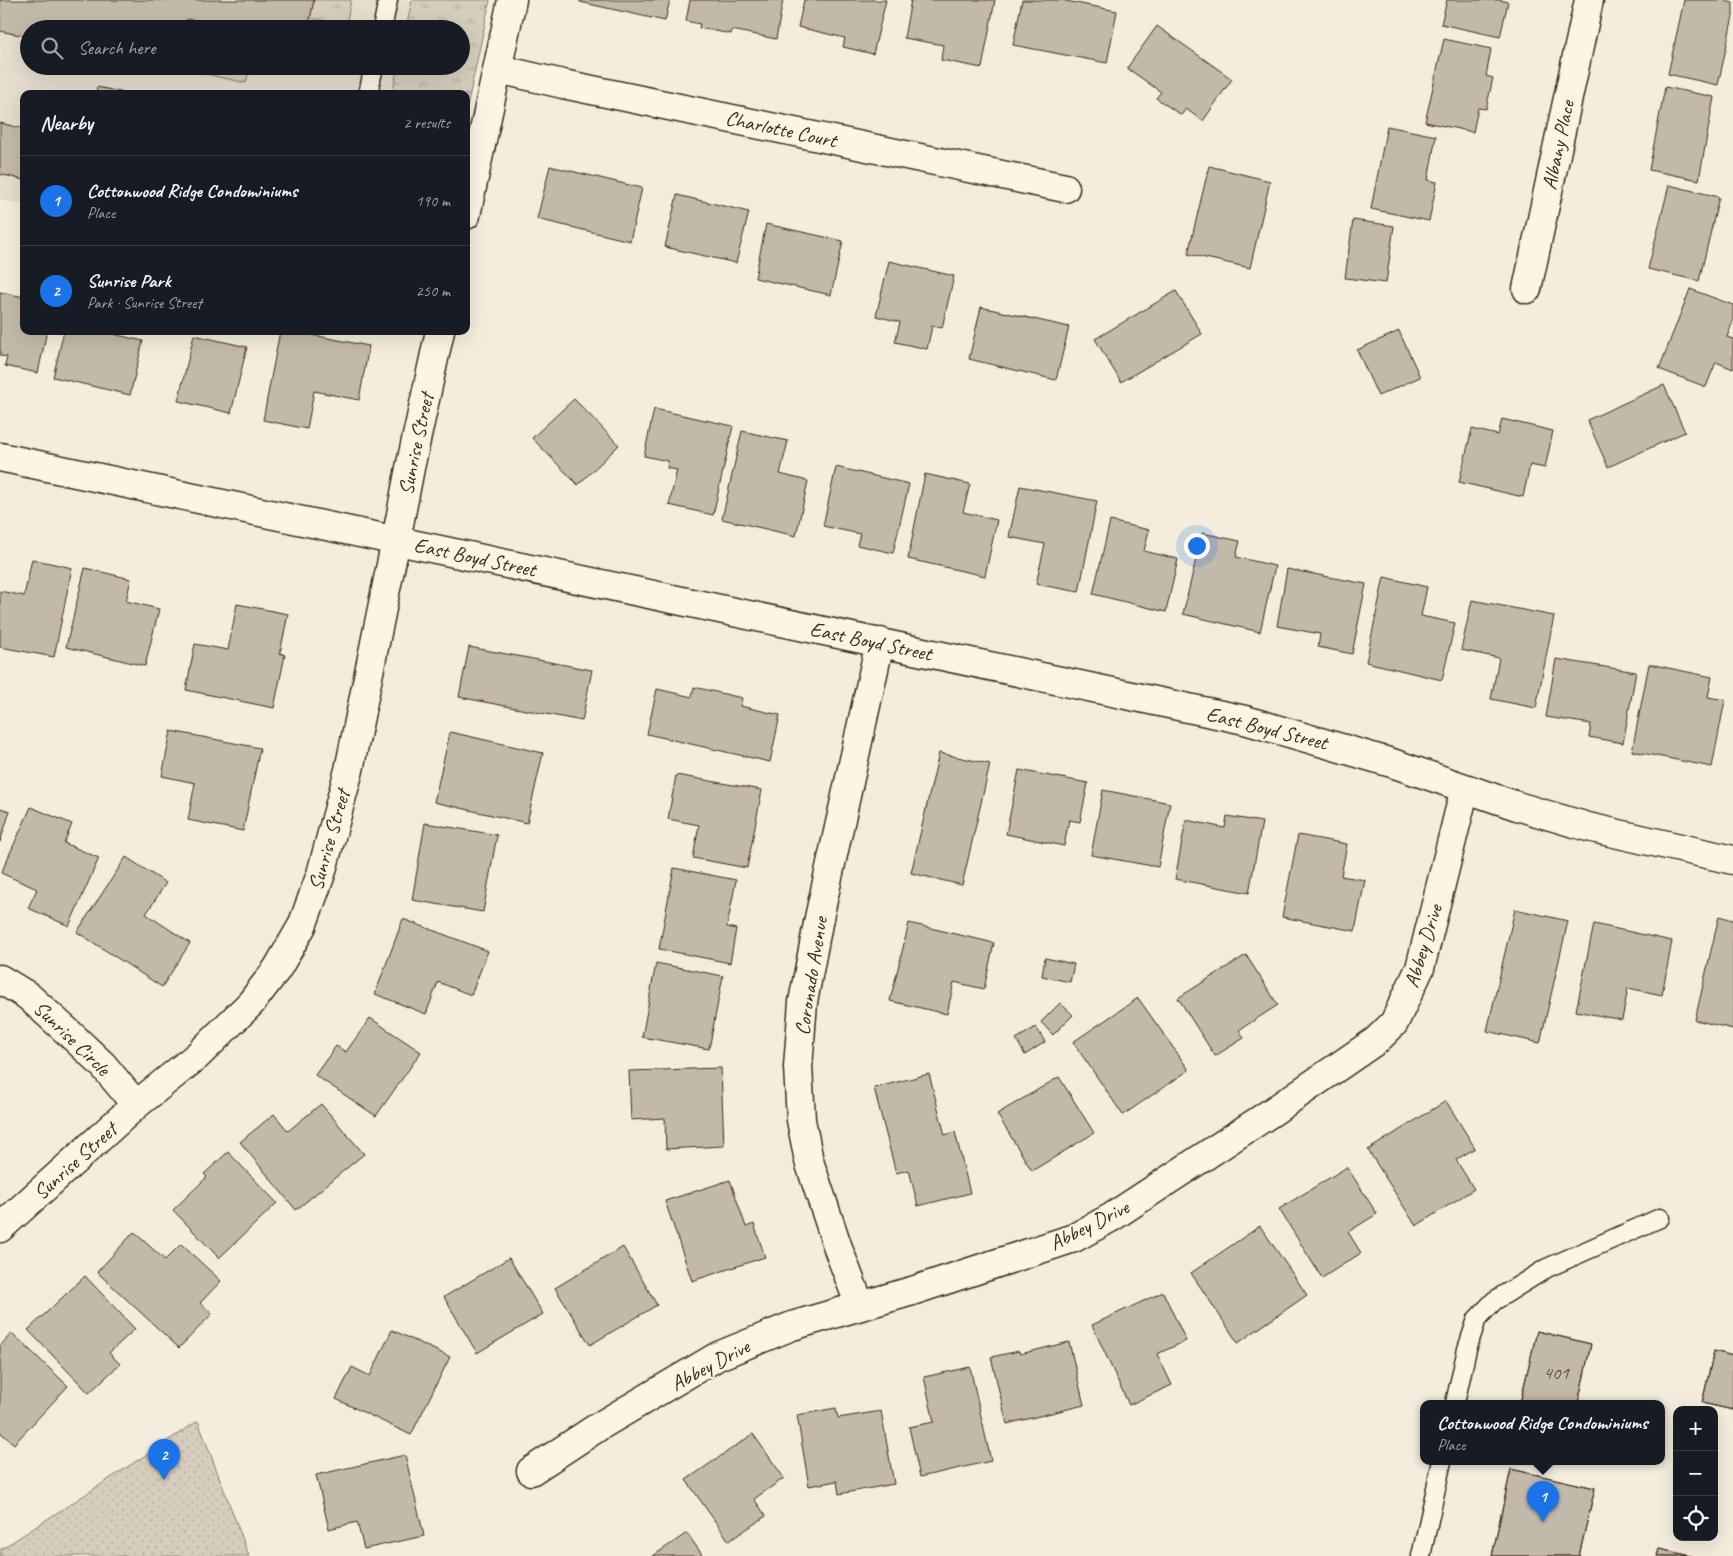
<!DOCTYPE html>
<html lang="en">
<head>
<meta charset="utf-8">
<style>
  :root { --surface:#171b24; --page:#20242c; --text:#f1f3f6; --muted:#9ea1a6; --line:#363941; --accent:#1a73e8 }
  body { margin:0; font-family:Caveat,sans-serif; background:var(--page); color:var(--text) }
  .controls { position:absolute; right:15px; bottom:15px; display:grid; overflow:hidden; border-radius:10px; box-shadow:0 5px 20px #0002 }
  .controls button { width:45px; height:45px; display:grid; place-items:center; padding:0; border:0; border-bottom:1px solid var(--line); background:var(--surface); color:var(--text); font:25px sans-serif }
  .you { position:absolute; left:1196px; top:545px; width:18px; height:18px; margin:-12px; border:4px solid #fff; border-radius:50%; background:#1a73e8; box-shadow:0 0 0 8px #1a73e833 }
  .badge { display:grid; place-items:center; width:32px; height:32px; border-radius:50%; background:var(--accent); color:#fff; font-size:16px; font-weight:700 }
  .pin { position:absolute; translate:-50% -41px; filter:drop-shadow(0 1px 2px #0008) }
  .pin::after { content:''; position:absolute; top:26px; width:18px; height:15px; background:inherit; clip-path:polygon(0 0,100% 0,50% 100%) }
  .popup { position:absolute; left:1420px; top:1400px; width:245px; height:65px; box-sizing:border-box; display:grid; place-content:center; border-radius:10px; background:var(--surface); filter:drop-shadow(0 1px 4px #0005); font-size:16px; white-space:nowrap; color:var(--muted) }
  .popup b { font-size:19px; color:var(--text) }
  .popup::after { content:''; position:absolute; left:50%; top:100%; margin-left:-10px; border:10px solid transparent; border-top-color:var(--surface) }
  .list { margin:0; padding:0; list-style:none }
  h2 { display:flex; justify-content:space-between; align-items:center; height:65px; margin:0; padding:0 20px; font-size:21px }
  h2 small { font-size:16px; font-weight:400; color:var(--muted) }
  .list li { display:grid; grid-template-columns:32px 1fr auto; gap:15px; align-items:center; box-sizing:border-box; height:90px; padding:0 20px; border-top:1px solid var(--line) }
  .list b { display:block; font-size:19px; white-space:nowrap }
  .list p { margin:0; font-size:16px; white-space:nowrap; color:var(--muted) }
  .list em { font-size:16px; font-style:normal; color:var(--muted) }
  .icon { flex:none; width:28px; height:28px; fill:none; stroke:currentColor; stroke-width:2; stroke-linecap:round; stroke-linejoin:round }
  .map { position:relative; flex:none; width:1733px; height:1556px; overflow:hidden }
  .search { position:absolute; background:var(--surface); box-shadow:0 5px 20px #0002; left:20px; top:20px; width:450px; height:55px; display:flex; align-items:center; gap:12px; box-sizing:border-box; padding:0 18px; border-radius:28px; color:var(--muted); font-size:19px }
  .panel { position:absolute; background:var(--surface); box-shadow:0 5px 20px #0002; left:20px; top:90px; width:450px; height:245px; border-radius:10px }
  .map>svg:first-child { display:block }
  .built { fill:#e5ddce; fill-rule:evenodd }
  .grass { fill:url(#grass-tufts); stroke:#887c6e }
  .park { fill:url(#park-dots); stroke:#887c6e }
  .building { fill:#c3b9aa; stroke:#3b2a1e }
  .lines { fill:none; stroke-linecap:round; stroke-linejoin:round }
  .lane-casing { stroke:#3b2a1e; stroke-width:21 }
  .street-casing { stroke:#3b2a1e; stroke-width:31 }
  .lane { stroke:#fcf5e5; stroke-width:18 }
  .street { stroke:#fcf5e5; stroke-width:28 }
  .labels { text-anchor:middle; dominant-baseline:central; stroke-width:4; stroke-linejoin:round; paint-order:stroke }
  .number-label { font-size:19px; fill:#5d4e41 }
  .street-label { font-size:21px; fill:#3b2a1e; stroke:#fcf5e5 }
</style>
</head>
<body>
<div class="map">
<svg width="1733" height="1556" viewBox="0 0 1733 1556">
  <defs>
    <pattern id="grass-tufts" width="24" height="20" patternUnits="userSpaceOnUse" patternTransform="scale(1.25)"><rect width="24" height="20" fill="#d6cdbd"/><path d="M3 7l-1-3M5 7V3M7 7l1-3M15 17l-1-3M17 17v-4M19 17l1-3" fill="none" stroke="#b9b0a2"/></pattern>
    <pattern id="park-dots" width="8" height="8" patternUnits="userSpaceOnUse" patternTransform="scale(1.25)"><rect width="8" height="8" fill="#d6cdbd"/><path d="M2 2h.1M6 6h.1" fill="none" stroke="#b9b0a2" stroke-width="1.8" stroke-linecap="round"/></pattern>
  </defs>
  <rect width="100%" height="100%" fill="#f4eddd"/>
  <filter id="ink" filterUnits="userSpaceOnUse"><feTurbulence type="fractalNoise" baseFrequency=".02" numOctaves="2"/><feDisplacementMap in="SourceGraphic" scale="10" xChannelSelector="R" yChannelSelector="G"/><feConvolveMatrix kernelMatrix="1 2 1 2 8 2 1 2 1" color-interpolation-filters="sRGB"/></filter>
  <g filter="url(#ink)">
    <path class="built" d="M0,0h490l-24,94h-442v111l-24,-5zM29,29h432v37h-432z"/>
    <path class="grass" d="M314,0h37l-5,25 -36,-7z
      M412,0h78l-24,112v-18h-74l6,-28h63v-37h-55z
      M188,66h62l-4,17 -59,-13z"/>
    <path class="park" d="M198,1421l51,135h-249v-6z"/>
    <path class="building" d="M0,0h314l-6,29h-71l-50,-10 -2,10h-156v8l-29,-6z
      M580,0h90l-5,21 -85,-19z
      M690,0h93l-7,39 -44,-9 -1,4 -32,-6 1,-4 -14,-3z
      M804,0h82l-13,54 -30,-7 2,-9 -47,-11z
      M911,0h84l-13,68 -41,-8 2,-15 -39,-7z
      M1022,0h39l56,11 -10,52 -94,-18z
      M1447,0h53l8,2 -8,35 -59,-13z
      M1684,0h37l12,3v13l-15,69 -50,-11z
      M1157,26l75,53 -29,42 -17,-12 -5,6 -25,-17 5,-6 -34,-24z
      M1444,39l47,10 -5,27 7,2 -7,31 -8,-1 -5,24 -48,-10z
      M97,87l34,7h-35z
      M1665,87l49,10 -15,83 -50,-10z
      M0,123l24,6v51l-24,-6z
      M1387,126l49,10 -8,44 9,2 -8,39 -58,-12z
      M550,166l92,22 -12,53 -93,-22z
      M1209,166l61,15 -20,87 -62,-14z
      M1669,185l50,12 -20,84 -51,-12z
      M677,195l72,17 -13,51 -71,-16z
      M1353,220l41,6 -8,57 -41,-5z
      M766,224l77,17 -12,54 -76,-17z
      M889,261l65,15 -12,52 -10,-2 -5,23 -32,-7 5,-20 -24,-6z
      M1690,289l43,16v16l-6,16 6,2v30l-17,-7 -10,25 -47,-18z
      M1176,291l26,43 -81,48 -26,-43z
      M0,292l24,5v34h23l-9,42 -33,-7 2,-9 -7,-1z
      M981,307l88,20 -13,53 -87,-21z
      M64,331h46l-1,2 34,8 -13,54 -77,-18z
      M280,331h12l77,15 -10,54 -45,-9 -7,38 -44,-9z
      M1399,331l21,46 -42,19 -21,-46z
      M194,335l53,12 -16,66 -53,-12z
      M1664,385l21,47 -77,35 -21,-47z
      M574,399l45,46 -41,40 -46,-47z
      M654,409l79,17 -20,89 -44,-10 8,-35 -10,-2 1,-7 -24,-5z
      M1502,419l51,12 -8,37 -15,-3 -7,32 -64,-15 13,-53 26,6z
      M742,431l46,10 -8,33 28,7 -12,55 -74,-17z
      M836,467l73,17 -16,69 -36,-8 3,-11 -37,-8z
      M925,474l45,10 -7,28 34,8 -12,56 -77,-17z
      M1020,486l77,15 -18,91 -43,-8 9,-40 -36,-7z
      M1110,521l39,9 -5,21 34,8 -12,53 -73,-18z
      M1202,533l38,8 -4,16 39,9 -15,66 -77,-18z
      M32,559l40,9 -18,89 -54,-10v-56l24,5z
      M85,568l46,11 -5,22 33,8 -14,57 -79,-19z
      M1287,569l79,15 -14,70 -34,-7 2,-13 -43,-8z
      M1384,577l43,10 -6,29 34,7 -13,57 -76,-18z
      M1472,600l82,16 -18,92 -45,-9 8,-41 -38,-8z
      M237,604l51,10 -8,39 5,2 -11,53 -88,-18 9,-46 33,6z
      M469,647l123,23 -10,51 -123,-24z
      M1556,659l80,13 -13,71 -34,-6 2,-13 -45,-7z
      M1649,664l63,13 -4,20 17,3 -13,67 -80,-16z
      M694,687l48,11 -2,8 40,9 -10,47 -123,-28 10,-45 35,8z
      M171,731l89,17 -17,83 -55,-11 7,-37 -33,-7z
      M450,732l93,21 -16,70 -93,-21z
      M939,753l51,11 -28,121 -51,-12z
      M1019,770l69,13 -8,39 -11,-2 -5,26 -58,-12z
      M676,775l86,15 -15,78 -54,-10 6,-33 -31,-6z
      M1103,790l67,13 -12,64 -67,-12z
      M31,807l41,17 -8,19 35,15 -30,68 -41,-18 9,-19 -36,-16z
      M0,808l10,3 -10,31z
      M1227,816l35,6 -13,71 -74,-14 11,-59 39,8z
      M425,823l72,12 -14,77 -71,-12z
      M1298,835l49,9 -6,32 24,4 -10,51 -73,-14z
      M126,857l40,26 -20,31 44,29 -28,44 -85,-55z
      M674,868l62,12 -9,47 9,2 -6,34 -71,-14z
      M1515,909l53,12 -28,122 -53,-12z
      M1719,916l14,4v109l-38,-9z
      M403,919l85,32 -17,44 -33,-13 -12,32 -51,-20z
      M909,923l85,20 -10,46 -30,-7 -7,32 -57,-13z
      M1594,924l78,17 -10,54 -34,-7 -6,32 -46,-9z
      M1246,955l32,50 -39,25 5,8 -29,18 -37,-58z
      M1045,958l29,6 -4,18 -28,-6z
      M656,963l67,13 -14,73 -67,-12z
      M1138,998l51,72 -66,45 -50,-73z
      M1060,1003l13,12 -20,20 -12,-13z
      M370,1018l51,34 -45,64 -61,-41 21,-29 10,6z
      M1036,1027l9,15 -20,13 -9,-16z
      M721,1068l3,78 -58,3 -1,-31 -34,2 -2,-49z
      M929,1074l16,61 10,-3 15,61 -52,13 -9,-36 -13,3 -22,-85z
      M1059,1077l35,56 -62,38 -35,-57z
      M1446,1101l29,47 -19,12 18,29 -58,37 -48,-76z
      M321,1104l43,50 -68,56 -56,-68 34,-28 14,17z
      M228,1152l49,51 -58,55 -46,-48 34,-33 -3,-3z
      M1347,1167l30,47 -29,18 13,21 -39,25 -43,-69z
      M730,1180l16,47 8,-3 11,33 -73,24 -27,-80z
      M1260,1226l47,69 -69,48 -47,-70z
      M134,1232l31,28 16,-16 40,37 -21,22 12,11 -33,34 -82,-76z
      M623,1247l34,58 -67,40 -35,-57z
      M509,1258l34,56 -66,39 -33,-56z
      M85,1276l50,53 -26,24 11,11 -31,29 -61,-63z
      M1163,1292l23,49 -29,13 15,31 -43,20 -37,-80z
      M392,1330l58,27 -39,78 -75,-36 16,-32 18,9z
      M1537,1331l54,13 -13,59h-58z
      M1537,1331l54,13 -13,59h-58z
      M12,1333l56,53 -54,58 -14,-12v-86z
      M1069,1342l15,63 -77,19 -16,-67 28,-6 1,3z
      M1714,1351l19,5v54l-31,-7z
      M1714,1351l19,5v54l-31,-7z
      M970,1367l21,94 -71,16 -11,-50 25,-5 -10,-45z
      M836,1408l2,10 43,-7 13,73 -55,10 -2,-13 -28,5 -12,-71z
      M753,1434l31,44 -30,21 12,17 -37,25 -43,-61z
      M405,1455l19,81 -60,13 -7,-27 -28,7 -13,-54z
      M1511,1469l84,19 -16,68h-87z
      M1511,1469l84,19 -16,68h-87z
      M687,1533l16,23h-50z
      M1659,1549l33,7h-35z
      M1659,1549l33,7h-35z"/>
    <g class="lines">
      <g class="lane-casing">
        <path id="lane" d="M382,29l6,-29
          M368,94l6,-28
          M1455,1403l12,-54 10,-30 17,-18 53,-33 113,-50
          M1421,1556l21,-95"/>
      </g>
      <g class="street-casing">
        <path id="street" d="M498,69l65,15 502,104
          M466,215l46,-215
          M1527,289l62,-289
          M0,457l1245,263 147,43 125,43 71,21 145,33
          M0,979l28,17 41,37 34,32 33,40
          M0,1228l136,-123 61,-49 54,-53 26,-34 25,-43 19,-52 28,-104 47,-230 14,-72 30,-137
          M860,1306l-21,-55 -30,-90 -8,-41 -3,-53 5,-65 16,-84 61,-276
          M531,1471l67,-44 120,-71 74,-30 120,-35 162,-53 38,-21 160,-105 105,-72 17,-17 26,-55 45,-180"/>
      </g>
      <use href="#lane" class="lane"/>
      <use href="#street" class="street"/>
    </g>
  </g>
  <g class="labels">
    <g class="number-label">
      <text x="1556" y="1373">401</text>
    </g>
    <g class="street-label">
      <text transform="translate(781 129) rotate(12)">Charlotte Court</text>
      <text transform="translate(1558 145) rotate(-78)">Albany Place</text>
      <text transform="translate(416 444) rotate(-78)">Sunrise Street</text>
      <text transform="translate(475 557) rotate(12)">East Boyd Street</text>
      <text transform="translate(871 641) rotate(12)">East Boyd Street</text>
      <text transform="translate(1267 728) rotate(14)">East Boyd Street</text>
      <text transform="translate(329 840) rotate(-74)">Sunrise Street</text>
      <text transform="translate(1423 946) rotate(-73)">Abbey Drive</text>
      <text transform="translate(811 976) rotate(-81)">Coronado Avenue</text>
      <text transform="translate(72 1038) rotate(44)">Sunrise Circle</text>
      <text transform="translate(75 1161) rotate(-42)">Sunrise Street</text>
      <text transform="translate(1089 1225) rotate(-27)">Abbey Drive</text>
      <text transform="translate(710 1365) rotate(-28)">Abbey Drive</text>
    </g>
  </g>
</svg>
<div class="controls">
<button>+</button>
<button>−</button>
<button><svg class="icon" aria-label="locate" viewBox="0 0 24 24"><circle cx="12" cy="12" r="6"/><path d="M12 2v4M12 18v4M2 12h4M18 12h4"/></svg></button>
</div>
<div class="you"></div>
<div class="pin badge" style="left:1543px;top:1522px">1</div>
<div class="popup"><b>Cottonwood Ridge Condominiums</b>Place</div>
<div class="pin badge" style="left:164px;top:1480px">2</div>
<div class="search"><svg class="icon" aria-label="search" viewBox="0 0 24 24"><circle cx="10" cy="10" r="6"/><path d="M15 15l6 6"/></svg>Search here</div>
<section class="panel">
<h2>Nearby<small>2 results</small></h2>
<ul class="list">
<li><span class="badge">1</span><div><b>Cottonwood Ridge Condominiums</b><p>Place</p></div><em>190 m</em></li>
<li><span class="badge">2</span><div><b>Sunrise Park</b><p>Park · Sunrise Street</p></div><em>250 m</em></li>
</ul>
</section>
</div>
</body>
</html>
